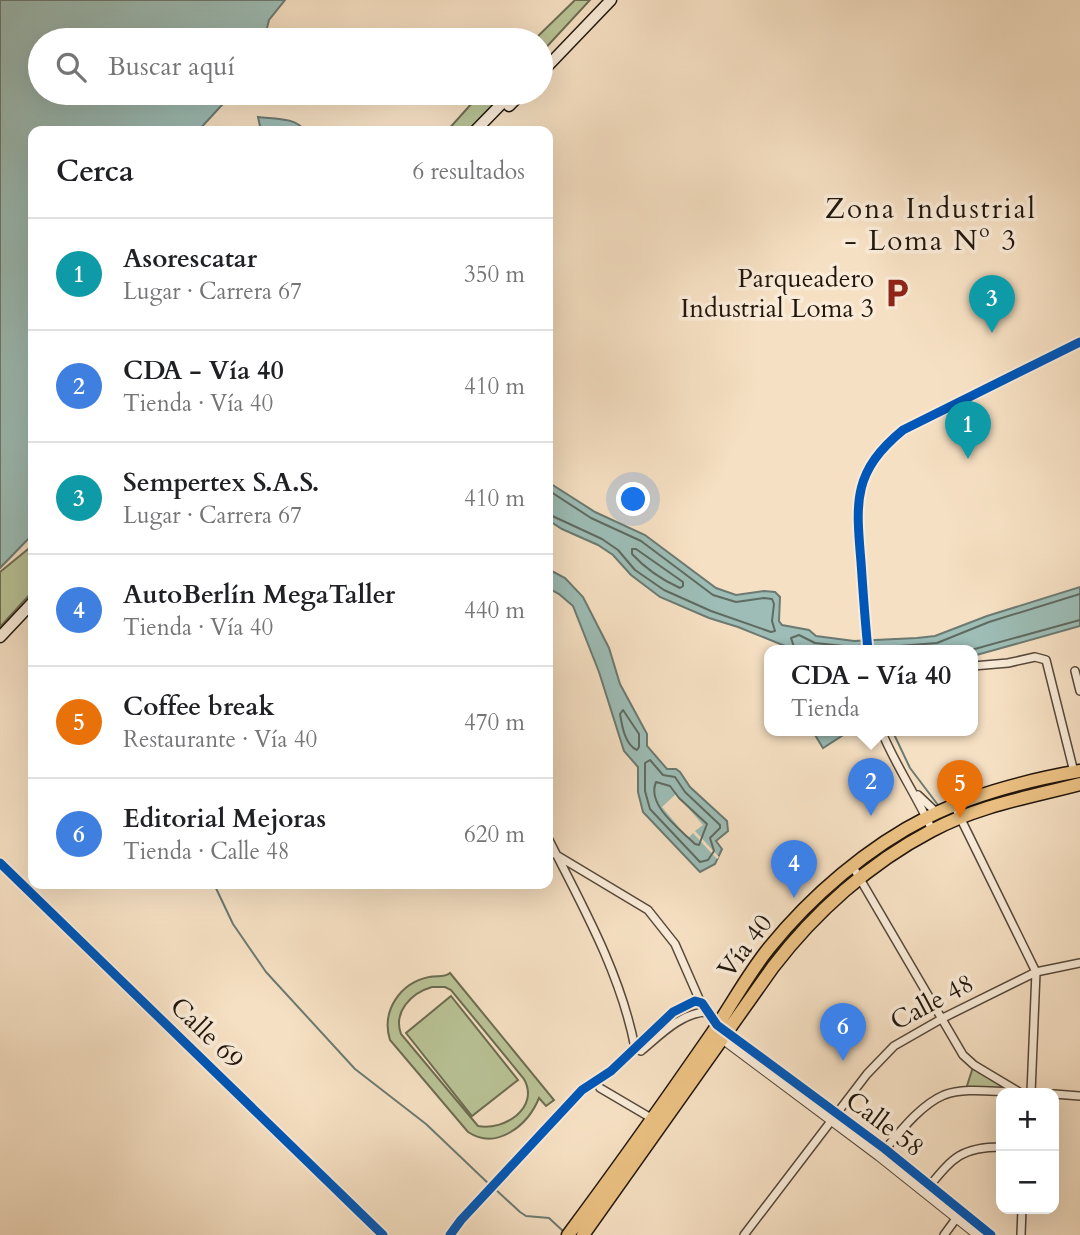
<!DOCTYPE html>
<html lang="es">
<head>
<meta charset="utf-8">
<style>
  :root { --surface:#fff; --page:#f2f2f2; --text:#202124; --muted:#757577; --line:#e0e0e0; --accent:#8f2418 }
  body { margin:0; font-family:Cardo,serif; background:var(--page); color:var(--text) }
  .controls { position:absolute; right:21px; bottom:21px; display:grid; overflow:hidden; border-radius:14px; box-shadow:0 7px 28px #0002 }
  .controls button { width:63px; height:63px; display:grid; place-items:center; padding:0; border:0; border-bottom:2px solid var(--line); background:var(--surface); color:var(--text); font:35px sans-serif }
  .you { position:absolute; left:634px; top:500px; width:24px; height:24px; margin:-18px; border:5px solid #fff; border-radius:50%; background:#1a73e8; box-shadow:0 0 0 10px #1a73e833 }
  .badge { display:grid; place-items:center; width:46px; height:46px; border-radius:50%; background:var(--accent); color:#fff; font-size:23px; font-weight:700 }
  .pin { position:absolute; translate:-50% -58px; filter:drop-shadow(0 2px 4px #0008) }
  .pin::after { content:''; position:absolute; top:37px; width:24px; height:21px; background:inherit; clip-path:polygon(0 0,100% 0,50% 100%) }
  .popup { position:absolute; left:764px; top:645px; width:214px; height:91px; box-sizing:border-box; display:grid; place-content:center; border-radius:14px; background:var(--surface); filter:drop-shadow(0 2px 5px #0005); font-size:23px; white-space:nowrap; color:var(--muted) }
  .popup b { font-size:26px; color:var(--text) }
  .popup::after { content:''; position:absolute; left:50%; top:100%; margin-left:-14px; border:14px solid transparent; border-top-color:var(--surface) }
  .list { margin:0; padding:0; list-style:none }
  h2 { display:flex; justify-content:space-between; align-items:center; height:91px; margin:0; padding:0 28px; font-size:30px }
  h2 small { font-size:23px; font-weight:400; color:var(--muted) }
  .list li { display:grid; grid-template-columns:46px 1fr auto; gap:21px; align-items:center; box-sizing:border-box; height:112px; padding:0 28px; border-top:2px solid var(--line) }
  .list b { display:block; font-size:26px; white-space:nowrap }
  .list p { margin:0; font-size:23px; white-space:nowrap; color:var(--muted) }
  .list em { font-size:23px; font-style:normal; color:var(--muted) }
  .icon { flex:none; width:38px; height:38px; fill:none; stroke:currentColor; stroke-width:2; stroke-linecap:round; stroke-linejoin:round }
  .map { position:relative; flex:none; width:1080px; height:1235px; overflow:hidden }
  .search { position:absolute; background:var(--surface); box-shadow:0 7px 28px #0002; left:28px; top:28px; width:525px; height:77px; display:flex; align-items:center; gap:18px; box-sizing:border-box; padding:0 24px; border-radius:38px; color:var(--muted); font-size:26px }
  .panel { position:absolute; background:var(--surface); box-shadow:0 7px 28px #0002; left:28px; top:126px; width:525px; height:763px; border-radius:14px }
  .map>svg:first-child { display:block }
  .green { fill:#b9c396; stroke:#6d6c51; stroke-width:2; fill-rule:evenodd }
  .water { fill:#9dbdb6; stroke:#6b7a72; stroke-width:2 }
  .pier { fill:#f6e0c3 }
  .lines { fill:none; stroke-linecap:round; stroke-linejoin:round }
  .shore { stroke:#5f6a61; stroke-width:2 }
  .stream { stroke:#6b7a72; stroke-width:2 }
  .minor-casing { stroke:#56483a; stroke-width:10 }
  .tertiary-casing { stroke:#56483a; stroke-width:11 }
  .secondary-casing { stroke:#21160c; stroke-width:13 }
  .trunk-casing { stroke:#21160c; stroke-width:15 }
  .minor { stroke:#f9ebd8; stroke-width:7 }
  .tertiary { stroke:#f9ebd8; stroke-width:9 }
  .secondary { stroke:#f9ebd8; stroke-width:10 }
  .trunk { stroke:#ebc082; stroke-width:12 }
  .cycleway-casing { stroke:#f9ebd8; stroke-width:13 }
  .cycleway { stroke:#0057b8; stroke-width:9 }
  .labels { text-anchor:middle; dominant-baseline:central; stroke-width:7; stroke-linejoin:round; paint-order:stroke }
  .poi-label { font-size:26px; fill:#21160c; stroke:#f9ebd8; text-anchor:end }
  .street-label { font-size:26px; fill:#21160c; stroke:#f9ebd8 }
  .neighbourhood-label { font-size:28px; letter-spacing:2px; fill:#21160c; stroke:#f9ebd8 }
</style>
</head>
<body>
<div class="map">
<svg width="1080" height="1235" viewBox="0 0 1080 1235">
  <rect width="100%" height="100%" fill="#f6e0c3"/>
  <filter id="stains"><feTurbulence type="fractalNoise" baseFrequency=".00286" numOctaves="4"/><feColorMatrix values="0 0 0 0 .2 0 0 0 0 .09 0 0 0 0 .02 0 0 0 .5 -.17"/></filter>
  <radialGradient id="worn" r=".72"><stop offset=".6" stop-color="#630" stop-opacity="0"/><stop offset="1" stop-color="#630" stop-opacity=".3"/></radialGradient>
  <path class="green" d="M575,0h15l-49,53v-13h-7z
    M481,93h23l-35,38h-22z
    M33,545v46l-33,36v-55z
    M450,973l104,127 -8,6 -7,-8c-11,27 -42,53 -71,34l-78,-92c-9,-29 10,-57 39,-63 8,-2 15,1 21,-4zM432,987h13l6,3 73,89c16,29 -20,52 -46,47l-77,-92c-8,-22 10,-41 31,-47z
    M451,996l67,84 -46,36 -66,-83z
    M973,1067l28,18 -1,4h-34z"/>
  <path class="water" d="M0,0h285l-16,20 -5,20h-224v53h193l-35,38h-165v403l-33,34z
    M258,117c16,2 38,0 47,14h-44z
    M548,482l47,30 50,23 71,53 20,7 28,-4 11,1 5,5 -1,24 3,4 27,5 7,6 38,5 63,-3 18,-2 52,-20 93,-29v39l-107,30v-6h-178l-57,-23 -29,-9 -49,-21 -29,-22 -18,-20 -15,-10 -36,-16 -14,-9z
    M548,569l17,9 18,19 26,51 11,36 27,50v12l20,23h9l4,3 10,15 37,34 1,10 -12,10 6,8 -7,15 -15,8 -57,-60 -5,-20v-25l-14,-16 -25,-79 -26,-66 -14,-12 -11,-6z
    M812,730h39l-28,18z"/>
  <path class="pier" d="M676,794l27,31 -8,6 24,26 -2,2 -24,-26 -5,5 -26,-31z"/>
  <g class="lines">
    <path class="shore" d="M548,490l43,28 50,23 72,54 23,7 28,-4 8,1 2,5 -2,17 3,10 -4,1 -60,-21 -47,-21 -29,-20 -17,-20 -16,-11 -54,-25
      M632,549h4l47,33v4l-3,2c-18,-8 -35,-20 -48,-34z
      M873,648l64,-5 52,-21 91,-28
      M795,650l-4,-12 8,-3 16,8 48,5
      M971,650l109,-30
      M623,710l16,24v13l-2,3c-12,-5 -15,-24 -17,-36z
      M650,760l13,15 12,2 10,15 35,33v3l-10,10 4,13 -6,9 -8,2 -50,-53 -5,-18v-28z
      M656,782l14,4 9,12 28,26 -8,21 -4,-1c-15,-15 -49,-39 -39,-62z"/>
    <path class="stream" d="M892,730l18,38 28,37
      M214,884l19,40 33,48 89,97 71,55 64,61
      M494,1188l26,24 6,4 23,2 15,14"/>
    <g class="minor-casing">
      <path id="minor" d="M868,650c-3,-29 -5,-59 -7,-88 -5,-60 -9,-90 42,-132l177,-88
        M973,666l35,-3 27,-6 11,3 28,112
        M1075,671l5,20
        M881,730c14,35 36,66 51,100
        M918,795l19,18
        M954,805l82,167 -5,121
        M548,838c34,67 73,136 87,210
        M548,850l100,60 27,34 25,57
        M0,863l383,372
        M853,867l110,188 11,10 45,27
        M635,1048l6,3c18,-15 41,-39 66,-39
        M600,1088l51,30
        M1054,1094l26,2
        M883,1152c16,-19 37,-47 61,-57 21,-8 49,-3 72,-3
        M927,1189c25,-30 33,-42 74,-42
        M450,1235l11,-15 121,-130 29,-19 62,-59 12,-7 15,-4 17,24
        M744,1235l123,-161 27,-28 49,-28 93,-46 44,-9
        M944,1235l14,-19
        M1021,1235l1,-26"/>
    </g>
    <g class="tertiary-casing">
      <path id="tertiary" d="M724,1031l161,118 106,86
        M720,1037l159,119 99,79"/>
    </g>
    <g class="secondary-casing">
      <path id="secondary" d="M541,73l70,-73
        M509,106l13,-13
        M475,131l37,-38
        M0,637l33,-35"/>
    </g>
    <g class="trunk-casing">
      <path id="trunk" d="M568,1235c50,-67 98,-135 145,-203 19,-28 35,-58 56,-84 42,-52 99,-101 159,-131 46,-23 101,-37 152,-46
        M583,1235l190,-268c42,-55 97,-104 158,-136 46,-25 99,-34 149,-47"/>
    </g>
    <use href="#minor" class="minor"/>
    <use href="#tertiary" class="tertiary"/>
    <use href="#secondary" class="secondary"/>
    <use href="#trunk" class="trunk"/>
    <g class="cycleway-casing">
      <path id="cycleway" d="M868,650c-3,-29 -5,-59 -7,-88 -5,-60 -9,-90 42,-132l177,-88
        M0,863l383,372
        M450,1235l11,-15 121,-130 29,-19 62,-59 22,-11 7,2 15,22 168,124 106,86"/>
    </g>
    <use href="#cycleway" class="cycleway"/>
  </g>
  <defs>
    <g id="parking-bare" transform="scale(2.415)"><path d="M-3.5-5.5H1a3.5 3.5 0 0 1 0 7H-1V5.5H-3.5ZM-1-3.4V-.6H.8a1.4 1.4 0 0 0 0-2.8Z" fill="#8f2418" stroke="#f9ebd8" stroke-width="2.5" paint-order="stroke"/></g>
  </defs>
  <g fill-rule="evenodd">
    <use href="#parking-bare" x="897" y="293"/>
  </g>
  <g class="labels">
    <g class="poi-label">
      <text x="874" y="278">Parqueadero<tspan x="874" dy="30">Industrial Loma 3</tspan></text>
    </g>
    <g class="street-label">
      <text transform="translate(745 946) rotate(-53)">Vía 40</text>
      <text transform="translate(932 1002) rotate(-28)">Calle 48</text>
      <text transform="translate(207 1033) rotate(44)">Calle 69</text>
      <text transform="translate(885 1124) rotate(37)">Calle 58</text>
    </g>
    <g class="neighbourhood-label">
      <text x="931" y="209">Zona Industrial<tspan x="931" dy="32">- Loma Nº 3</tspan></text>
    </g>
  </g>
  <rect width="100%" height="100%" filter="url(#stains)"/>
  <rect width="100%" height="100%" fill="url(#worn)"/>
</svg>
<div class="controls">
<button>+</button>
<button>−</button>
</div>
<div class="you"></div>
<div class="pin badge" style="left:968px;top:459px;background:#0f9aa8">1</div>
<div class="pin badge" style="left:871px;top:816px;background:#3f7fe0">2</div>
<div class="popup"><b>CDA - Vía 40</b>Tienda</div>
<div class="pin badge" style="left:992px;top:333px;background:#0f9aa8">3</div>
<div class="pin badge" style="left:794px;top:898px;background:#3f7fe0">4</div>
<div class="pin badge" style="left:960px;top:818px;background:#e8710a">5</div>
<div class="pin badge" style="left:843px;top:1061px;background:#3f7fe0">6</div>
<div class="search"><svg class="icon" aria-label="search" viewBox="0 0 24 24"><circle cx="10" cy="10" r="6"/><path d="M15 15l6 6"/></svg>Buscar aquí</div>
<section class="panel">
<h2>Cerca<small>6 resultados</small></h2>
<ul class="list">
<li><span class="badge" style="background:#0f9aa8">1</span><div><b>Asorescatar</b><p>Lugar · Carrera 67</p></div><em>350 m</em></li>
<li><span class="badge" style="background:#3f7fe0">2</span><div><b>CDA - Vía 40</b><p>Tienda · Vía 40</p></div><em>410 m</em></li>
<li><span class="badge" style="background:#0f9aa8">3</span><div><b>Sempertex S.A.S.</b><p>Lugar · Carrera 67</p></div><em>410 m</em></li>
<li><span class="badge" style="background:#3f7fe0">4</span><div><b>AutoBerlín MegaTaller</b><p>Tienda · Vía 40</p></div><em>440 m</em></li>
<li><span class="badge" style="background:#e8710a">5</span><div><b>Coffee break</b><p>Restaurante · Vía 40</p></div><em>470 m</em></li>
<li><span class="badge" style="background:#3f7fe0">6</span><div><b>Editorial Mejoras</b><p>Tienda · Calle 48</p></div><em>620 m</em></li>
</ul>
</section>
</div>
</body>
</html>
